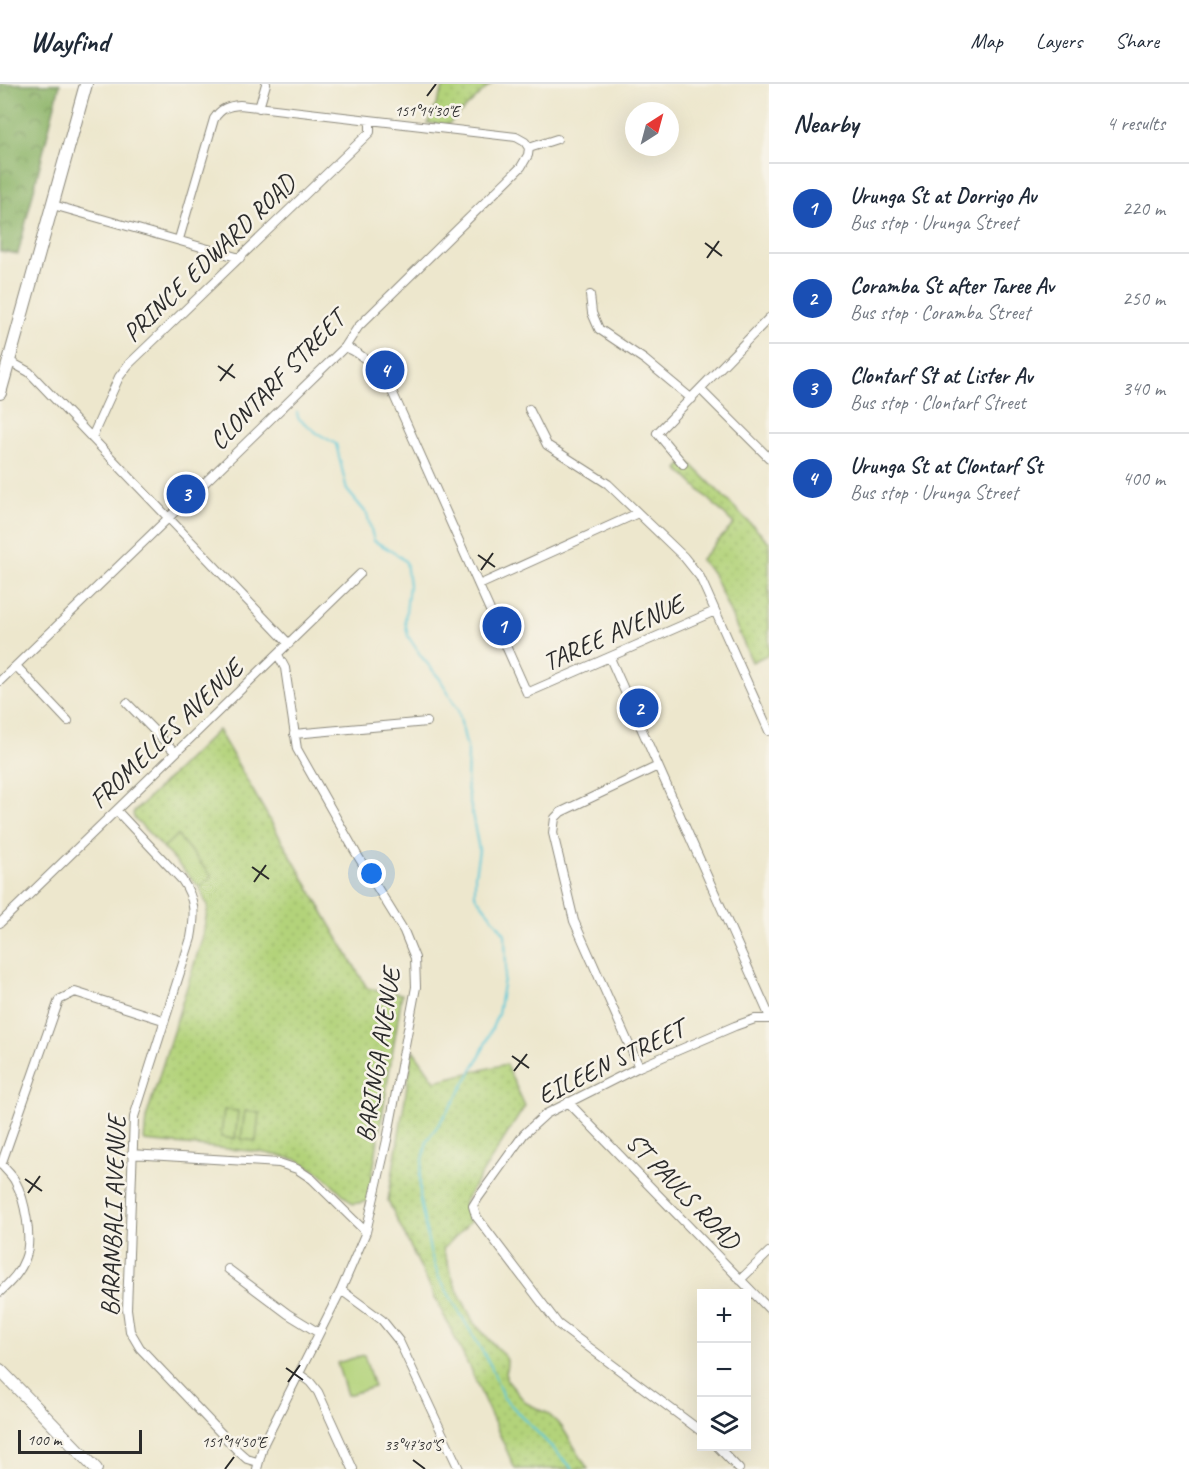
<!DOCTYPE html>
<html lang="en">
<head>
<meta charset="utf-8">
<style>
  :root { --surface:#fff; --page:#f2f2f3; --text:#1f2937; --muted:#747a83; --line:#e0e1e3; --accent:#7c3aed }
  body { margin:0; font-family:Caveat,sans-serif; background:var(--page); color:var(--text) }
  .controls { position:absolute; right:18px; bottom:18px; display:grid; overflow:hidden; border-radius:0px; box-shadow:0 6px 24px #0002 }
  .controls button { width:54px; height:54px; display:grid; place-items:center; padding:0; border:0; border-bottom:2px solid var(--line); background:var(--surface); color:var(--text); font:30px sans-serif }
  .compass { position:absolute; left:625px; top:18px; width:54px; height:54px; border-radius:50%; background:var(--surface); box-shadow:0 6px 24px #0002; rotate:36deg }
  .scale { position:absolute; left:18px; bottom:15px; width:124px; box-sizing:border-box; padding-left:6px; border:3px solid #2b2b2b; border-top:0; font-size:16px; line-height:21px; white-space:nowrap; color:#2b2b2b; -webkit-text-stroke:4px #f7f3e8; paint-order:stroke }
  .you { position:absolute; left:372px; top:790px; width:21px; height:21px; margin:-15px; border:4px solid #fff; border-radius:50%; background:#1a73e8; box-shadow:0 0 0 9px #1a73e833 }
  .badge { display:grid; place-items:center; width:39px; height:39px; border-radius:50%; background:var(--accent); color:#fff; font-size:20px; font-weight:700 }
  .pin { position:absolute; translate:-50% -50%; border:3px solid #fff; box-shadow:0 2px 6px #0006 }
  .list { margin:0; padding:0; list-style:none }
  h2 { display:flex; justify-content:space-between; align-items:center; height:78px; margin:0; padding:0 24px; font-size:26px }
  h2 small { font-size:20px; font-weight:400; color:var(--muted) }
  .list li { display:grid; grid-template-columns:39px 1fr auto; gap:18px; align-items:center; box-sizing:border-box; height:90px; padding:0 24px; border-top:2px solid var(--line) }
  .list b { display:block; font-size:22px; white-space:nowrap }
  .list p { margin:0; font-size:20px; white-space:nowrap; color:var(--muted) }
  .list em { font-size:20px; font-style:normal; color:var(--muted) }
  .icon { flex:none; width:33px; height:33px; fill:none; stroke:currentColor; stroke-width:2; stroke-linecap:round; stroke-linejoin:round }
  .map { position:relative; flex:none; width:769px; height:1385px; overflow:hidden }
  header { display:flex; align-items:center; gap:36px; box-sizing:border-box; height:84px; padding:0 30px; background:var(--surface); border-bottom:2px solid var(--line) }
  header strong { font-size:28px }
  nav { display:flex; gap:33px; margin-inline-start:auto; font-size:21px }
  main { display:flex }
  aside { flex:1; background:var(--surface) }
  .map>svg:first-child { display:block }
  .forest { fill:url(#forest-crowns); stroke:#5c704a; stroke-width:1.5 }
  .park { fill:url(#park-dots); stroke:#6f7f52; stroke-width:1.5 }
  .garden { fill:#b3d37a; stroke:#6f7f52; stroke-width:1.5 }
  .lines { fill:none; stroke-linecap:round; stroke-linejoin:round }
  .stream { stroke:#5ec8d8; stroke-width:2 }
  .minor-casing { stroke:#8c897c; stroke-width:10 }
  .primary-casing { stroke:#8c897c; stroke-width:14 }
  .minor { stroke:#fff; stroke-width:8 }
  .primary { stroke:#fff; stroke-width:12 }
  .ticks { fill:none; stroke:#2b2b2b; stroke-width:2 }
  .labels { text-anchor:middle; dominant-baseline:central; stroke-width:5; stroke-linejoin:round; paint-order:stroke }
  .street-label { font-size:26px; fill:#2b2b2b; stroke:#f7f3e8 }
  .ticks-label { font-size:15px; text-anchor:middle; fill:#2b2b2b; stroke:#f7f3e8; stroke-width:5; stroke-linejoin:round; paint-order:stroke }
</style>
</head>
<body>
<header>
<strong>Wayfind</strong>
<nav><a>Map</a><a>Layers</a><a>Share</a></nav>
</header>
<main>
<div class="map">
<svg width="769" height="1385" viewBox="0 0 769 1385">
  <defs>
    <pattern id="forest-crowns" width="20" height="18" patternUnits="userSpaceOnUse" patternTransform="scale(1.5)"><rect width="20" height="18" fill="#8eb56a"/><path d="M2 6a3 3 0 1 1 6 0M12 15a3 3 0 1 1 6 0" fill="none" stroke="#749357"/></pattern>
    <pattern id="park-dots" width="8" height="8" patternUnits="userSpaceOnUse" patternTransform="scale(1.5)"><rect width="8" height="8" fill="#b3d37a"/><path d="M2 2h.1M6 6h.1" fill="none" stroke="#9ab56a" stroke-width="1.8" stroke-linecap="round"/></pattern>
  </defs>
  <rect width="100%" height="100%" fill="#f7f3e8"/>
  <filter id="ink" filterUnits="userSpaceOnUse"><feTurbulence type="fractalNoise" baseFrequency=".0167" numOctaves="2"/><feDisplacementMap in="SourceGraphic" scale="12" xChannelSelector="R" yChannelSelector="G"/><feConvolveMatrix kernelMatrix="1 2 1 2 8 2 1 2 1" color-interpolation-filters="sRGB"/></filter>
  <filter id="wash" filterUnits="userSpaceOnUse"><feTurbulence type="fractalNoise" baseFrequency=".008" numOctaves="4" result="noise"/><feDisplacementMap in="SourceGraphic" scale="24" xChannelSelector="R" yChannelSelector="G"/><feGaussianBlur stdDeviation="1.35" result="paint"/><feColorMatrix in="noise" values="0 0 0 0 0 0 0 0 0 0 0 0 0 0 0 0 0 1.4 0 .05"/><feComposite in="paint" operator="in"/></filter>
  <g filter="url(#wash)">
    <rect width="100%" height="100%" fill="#ede7cd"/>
    <path class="forest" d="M0,0h60l-42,170 -18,-3z"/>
    <path class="park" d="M445,0h46l-43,41 -20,-2z
      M687,376l82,82v112l-17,8 -40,-90 -12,-12 34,-36 -56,-55z
      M218,646l149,258 35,6 -34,207 -15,3 -29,-28 -25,-16 -39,-8 -116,-11 2,-23 56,-179 6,-32 -9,-20 -6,-9 -59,-60 -1,-5z
      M413,966l22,31 71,-17 19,42 -61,96 7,19 -28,28 12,36 19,38 33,36 -1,20 20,24 21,10 15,14 26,42h-73l-43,-96 -84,-172z"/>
    <path class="garden" d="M177,751l35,42 -13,10 -36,-39z
      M224,1026l14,1 -3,28 -14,-2z
      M245,1027l14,2 -3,28 -15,-2z
      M364,1271l10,32 -27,8 -10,-32z"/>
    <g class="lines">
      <path class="stream" d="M297,328l1,6 19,15 19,11 11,46 20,24 7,27 20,11 12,10 3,23 -4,36 3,15 13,20 19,23 18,31 10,42 -1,35 12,63 -4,25v20l30,39 1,33 -8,47 -18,42 -26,46 -27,39 -7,33v26l10,51 9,27 52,88 12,31 70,72"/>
    </g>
  </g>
  <g filter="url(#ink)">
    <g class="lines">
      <g class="minor-casing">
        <path id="minor" d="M259,24l7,-24
          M529,64l28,-9
          M53,121l187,53
          M179,155l35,-120c7,-11 14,-13 26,-14l276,32 9,5 4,6
          M590,211l2,18 7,16 46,31 47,39
          M345,263c21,8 33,24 46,42l136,304 188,-82
          M9,277l20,11 260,272
          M701,306l68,68
          M529,325l18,36 61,39 76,73 16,20 69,154
          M92,353l27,-60 9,-12 242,-233v-10
          M683,380l-26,-31 112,-115
          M479,501l159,-72
          M610,574l159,357
          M16,582l52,55
          M0,597l345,-334 13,-20 163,-160 7,-12 1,-7
          M127,619l48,49
          M294,650l133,-12
          M117,727l65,69c14,20 13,35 9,58l-57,179 -7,192 3,22 10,17 98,103 9,8 10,3
          M0,839l360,-349
          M639,983l-65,-146 -21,-88 2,-15 6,-6 97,-46
          M568,1018l201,207
          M131,1070l148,9 18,6 15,10 54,53
          M0,1079c5,6 12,12 15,18 10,18 18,59 10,78 -5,14 -15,23 -25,33
          M1,1081l58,-165 16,-8 88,28
          M228,1185l60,45 31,19
          M740,1196l29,-28
          M341,1206l41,30 17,21 60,128
          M299,1290l11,8 8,10 35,77
          M702,1348l-144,-108 -82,-108 -3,-10 5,-8 46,-64 22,-20 93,-47 96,-41 20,-7h14
          M717,1362l22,23
          M257,1385l7,-26 77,-153 25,-58 21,-92 29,-153 -1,-29 -11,-27 -48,-78 -59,-104 -12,-81 -7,-13"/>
      </g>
      <g class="primary-casing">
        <path id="primary" d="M0,309l86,-309
          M0,1286l96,99"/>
      </g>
      <use href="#minor" class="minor"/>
      <use href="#primary" class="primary"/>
    </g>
  </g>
  <path class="ticks" d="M427,12l9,-12M705,159l17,13M707,174l12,-17M218,282l17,12M220,297l13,-17M478,471l17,12M481,486l12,-17M252,783l17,12M254,798l12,-17M512,972l17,12M514,987l13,-17M25,1095l17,12M28,1109l12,-17M286,1284l17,12M288,1298l12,-17M413,1376l12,9M225,1385l9,-12"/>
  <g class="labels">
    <g class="street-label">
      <text transform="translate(209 174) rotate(-44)">PRINCE EDWARD ROAD</text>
      <text transform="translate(277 296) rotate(-46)">CLONTARF STREET</text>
      <text transform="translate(613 549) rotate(-24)">TAREE AVENUE</text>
      <text transform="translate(166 650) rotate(-44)">FROMELLES AVENUE</text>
      <text transform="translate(378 971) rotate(-81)">BARINGA AVENUE</text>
      <text transform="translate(611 978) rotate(-26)">EILEEN STREET</text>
      <text transform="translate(683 1107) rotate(46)">ST PAULS ROAD</text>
      <text transform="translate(113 1132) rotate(-88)">BARANBALI AVENUE</text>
    </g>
  </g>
  <g class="ticks-label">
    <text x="427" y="32">151°14'30"E</text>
    <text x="234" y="1363">151°14'50"E</text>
    <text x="413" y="1366">33°47'30"S</text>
  </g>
</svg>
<div class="controls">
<button>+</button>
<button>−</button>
<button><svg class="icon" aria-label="layers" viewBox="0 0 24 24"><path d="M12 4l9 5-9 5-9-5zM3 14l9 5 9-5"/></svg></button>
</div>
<svg class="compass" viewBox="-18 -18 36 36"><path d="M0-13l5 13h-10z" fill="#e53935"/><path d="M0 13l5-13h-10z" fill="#747a83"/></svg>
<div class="scale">100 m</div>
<div class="you"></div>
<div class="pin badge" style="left:502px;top:542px;background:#1a4fb4">1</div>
<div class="pin badge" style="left:639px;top:624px;background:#1a4fb4">2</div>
<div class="pin badge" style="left:186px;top:410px;background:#1a4fb4">3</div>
<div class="pin badge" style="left:385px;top:286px;background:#1a4fb4">4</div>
</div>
<aside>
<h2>Nearby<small>4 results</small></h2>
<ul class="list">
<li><span class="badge" style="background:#1a4fb4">1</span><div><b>Urunga St at Dorrigo Av</b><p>Bus stop · Urunga Street</p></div><em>220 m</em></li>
<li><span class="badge" style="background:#1a4fb4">2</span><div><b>Coramba St after Taree Av</b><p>Bus stop · Coramba Street</p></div><em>250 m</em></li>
<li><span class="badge" style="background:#1a4fb4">3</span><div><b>Clontarf St at Lister Av</b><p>Bus stop · Clontarf Street</p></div><em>340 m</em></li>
<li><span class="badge" style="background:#1a4fb4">4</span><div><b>Urunga St at Clontarf St</b><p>Bus stop · Urunga Street</p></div><em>400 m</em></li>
</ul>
</aside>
</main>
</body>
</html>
